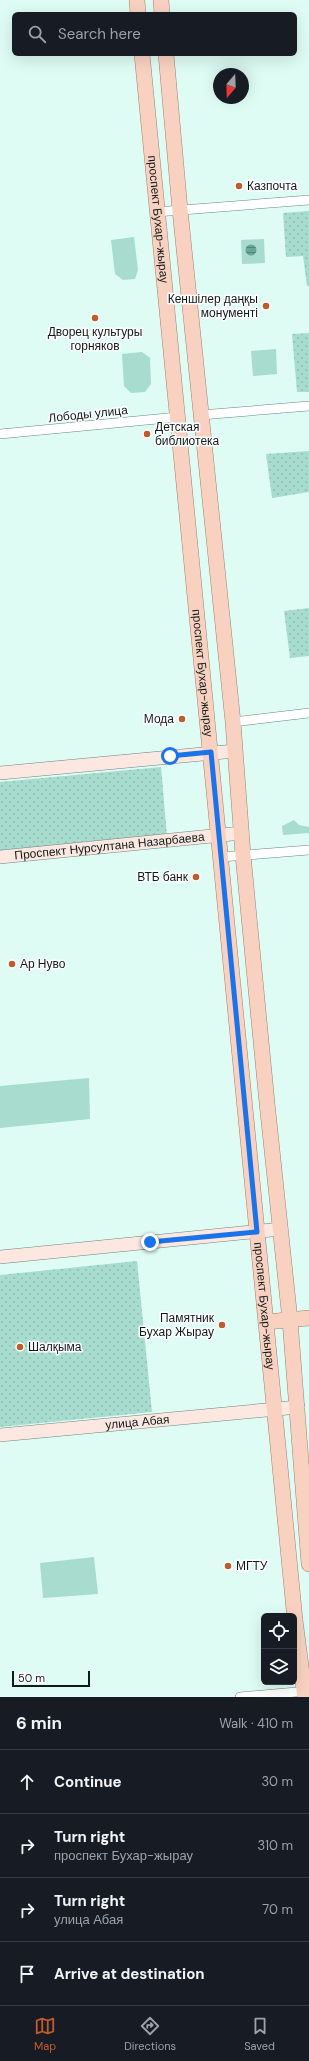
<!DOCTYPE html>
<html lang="en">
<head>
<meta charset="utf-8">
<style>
  :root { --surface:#171b24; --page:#20242c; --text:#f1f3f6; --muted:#9ea1a6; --line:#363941; --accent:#c15b2c }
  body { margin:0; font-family:"DM Sans",sans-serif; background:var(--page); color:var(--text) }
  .controls { position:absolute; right:12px; bottom:12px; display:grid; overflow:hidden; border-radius:6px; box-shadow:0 4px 16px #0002 }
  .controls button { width:36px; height:36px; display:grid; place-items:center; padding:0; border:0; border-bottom:1px solid var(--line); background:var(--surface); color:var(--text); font:20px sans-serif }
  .compass { position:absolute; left:213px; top:68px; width:36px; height:36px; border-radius:50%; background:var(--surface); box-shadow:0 4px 16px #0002; rotate:199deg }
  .scale { position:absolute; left:12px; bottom:10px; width:78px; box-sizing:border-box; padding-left:4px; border:2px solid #101b19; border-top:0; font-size:11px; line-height:14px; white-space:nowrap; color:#101b19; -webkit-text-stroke:3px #fff; paint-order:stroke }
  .stop { position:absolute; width:12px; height:12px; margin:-9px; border:3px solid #1a73e8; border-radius:50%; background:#fff }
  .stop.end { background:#1a73e8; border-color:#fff; box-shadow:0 1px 4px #0008 }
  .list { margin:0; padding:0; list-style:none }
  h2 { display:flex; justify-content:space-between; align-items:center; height:52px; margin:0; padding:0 16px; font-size:17px }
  h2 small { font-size:13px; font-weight:400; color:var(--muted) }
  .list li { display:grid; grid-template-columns:26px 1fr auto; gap:12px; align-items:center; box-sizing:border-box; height:64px; padding:0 16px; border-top:1px solid var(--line) }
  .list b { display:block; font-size:15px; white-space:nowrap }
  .list p { margin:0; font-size:13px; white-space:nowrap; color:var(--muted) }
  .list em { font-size:13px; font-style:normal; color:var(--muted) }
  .icon { flex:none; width:22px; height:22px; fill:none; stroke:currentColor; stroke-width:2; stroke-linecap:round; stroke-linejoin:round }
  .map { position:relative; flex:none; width:309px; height:1697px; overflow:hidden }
  .search { position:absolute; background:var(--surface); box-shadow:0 4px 16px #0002; left:12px; right:12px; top:12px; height:44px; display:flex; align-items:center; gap:10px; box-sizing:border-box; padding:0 14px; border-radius:6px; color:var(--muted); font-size:15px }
  .sheet { height:308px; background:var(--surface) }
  nav { display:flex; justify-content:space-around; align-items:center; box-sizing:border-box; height:56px; border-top:1px solid var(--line); background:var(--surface); font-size:11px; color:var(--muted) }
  nav a { display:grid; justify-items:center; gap:2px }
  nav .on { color:var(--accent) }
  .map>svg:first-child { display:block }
  .grass { fill:#a7dccf }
  .park { fill:url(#park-dots) }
  .water { fill:url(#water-rules) }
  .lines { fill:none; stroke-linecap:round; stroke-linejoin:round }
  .street-casing { stroke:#6b8680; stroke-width:10 }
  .secondary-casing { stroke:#6b8680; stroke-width:14 }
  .primary-casing { stroke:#a47e6c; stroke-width:16 }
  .street { stroke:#fff; stroke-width:9 }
  .secondary { stroke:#fce8e0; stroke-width:13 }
  .primary { stroke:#f8d1c1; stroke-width:15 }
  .route { stroke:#1a73e8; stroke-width:5 }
  .poi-dot { fill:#c15b2c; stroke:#fff; stroke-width:1.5 }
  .labels { text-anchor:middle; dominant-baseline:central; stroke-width:3; stroke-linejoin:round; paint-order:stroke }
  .poi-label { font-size:12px; fill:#101b19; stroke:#fff; text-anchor:start }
  .street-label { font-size:12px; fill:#101b19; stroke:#fff }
</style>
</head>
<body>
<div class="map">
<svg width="309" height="1697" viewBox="0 0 309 1697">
  <defs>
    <pattern id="park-dots" width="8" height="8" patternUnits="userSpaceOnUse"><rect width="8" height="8" fill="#a7dccf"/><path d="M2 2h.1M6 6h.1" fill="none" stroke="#8fbcb1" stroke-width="1.8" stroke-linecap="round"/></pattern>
    <pattern id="water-rules" width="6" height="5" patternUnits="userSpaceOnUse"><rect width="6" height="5" fill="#67a698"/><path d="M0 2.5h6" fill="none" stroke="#53867b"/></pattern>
  </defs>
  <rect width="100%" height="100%" fill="#defcf4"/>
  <path class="grass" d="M134,237l4,33 -3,9 -12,1 -8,-6 -4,-34z
    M264,239l1,24 -23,1 -1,-24z
    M276,349l1,25 -24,2 -2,-25z
    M142,352l8,6 1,26 -6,8 -14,1 -7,-7 -2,-32z
    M294,820l5,5 10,2v6l-26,2 -1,-9z
    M89,1078l1,41 -90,9v-42z
    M94,1557l4,37 -55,4 -3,-35z"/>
  <path class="park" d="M309,211v75h-2l-4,-30 -17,1 -3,-44z
    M309,333v59h-12l-5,-58z
    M309,451v41l-37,6 -6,-44z
    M309,608v48l-19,2 -6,-47z
    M161,767l6,69 -167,15v-69z
    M137,1261l15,151 -152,15v-152z"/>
  <path class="water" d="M245.5 250a5.5 5.5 0 1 1 11 0a5.5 5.5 0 1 1-11 0Z"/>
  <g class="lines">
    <g class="street-casing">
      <path id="street" d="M156,212l153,-12
        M201,415l108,-9
        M0,434l178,-17
        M233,722l76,-9
        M221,857l88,-7
        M240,1697l68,-6"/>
    </g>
    <g class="secondary-casing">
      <g id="secondary">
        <path d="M0,773l235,-22"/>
        <path id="s1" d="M0,857l242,-24"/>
        <path d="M0,1257l281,-28"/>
        <path id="s2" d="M0,1435l298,-28"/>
      </g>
    </g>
    <g class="primary-casing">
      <g id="primary">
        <path d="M137,0l1,14"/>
        <path d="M161,0l1,14"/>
        <path id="s3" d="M142,54l153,1566 10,77"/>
        <path d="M166,54l14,156 53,512 10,133 24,248 23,217 19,244"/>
        <path d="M266,1322l43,-4"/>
      </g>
    </g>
    <use href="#street" class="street"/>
    <use href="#secondary" class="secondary"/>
    <use href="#primary" class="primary"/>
  </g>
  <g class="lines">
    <path class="route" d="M150,1242l107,-10 -46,-480 -41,4"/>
  </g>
  <g class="poi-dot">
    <circle cx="239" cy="186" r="4"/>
    <circle cx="266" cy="306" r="4"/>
    <circle cx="95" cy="318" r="4"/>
    <circle cx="147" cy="434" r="4"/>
    <circle cx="182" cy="719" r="4"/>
    <circle cx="196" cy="877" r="4"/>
    <circle cx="12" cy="964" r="4"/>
    <circle cx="222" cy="1325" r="4"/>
    <circle cx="20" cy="1347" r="4"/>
    <circle cx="228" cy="1566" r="4"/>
  </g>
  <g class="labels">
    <g class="poi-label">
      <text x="247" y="186">Казпочта</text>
      <text x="258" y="299" text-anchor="end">Кеншілер даңқы<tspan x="258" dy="14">монументі</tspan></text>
      <text x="95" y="332" text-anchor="middle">Дворец культуры<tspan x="95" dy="14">горняков</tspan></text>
      <text x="155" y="427">Детская<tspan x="155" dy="14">библиотека</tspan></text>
      <text x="174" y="719" text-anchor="end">Мода</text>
      <text x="188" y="877" text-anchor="end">ВТБ банк</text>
      <text x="20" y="964">Ар Нуво</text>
      <text x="214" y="1318" text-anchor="end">Памятник<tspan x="214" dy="14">Бухар Жырау</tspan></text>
      <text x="28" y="1347">Шалқыма</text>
      <text x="236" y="1566">МГТУ</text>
    </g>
    <g class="street-label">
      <text stroke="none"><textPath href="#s3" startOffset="166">проспект Бухар-жырау</textPath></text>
      <text transform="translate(88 414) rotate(-6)">Лободы улица</text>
      <text stroke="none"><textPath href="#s3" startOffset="622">проспект Бухар-жырау</textPath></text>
      <text stroke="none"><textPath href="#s1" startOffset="110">Проспект Нурсултана Назарбаева</textPath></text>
      <text stroke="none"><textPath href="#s3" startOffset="1258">проспект Бухар-жырау</textPath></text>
      <text stroke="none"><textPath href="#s2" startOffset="138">улица Абая</textPath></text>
    </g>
  </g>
</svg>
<div class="controls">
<button><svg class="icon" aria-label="locate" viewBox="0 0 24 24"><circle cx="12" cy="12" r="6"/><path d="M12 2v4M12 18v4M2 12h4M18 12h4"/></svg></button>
<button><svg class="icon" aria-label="layers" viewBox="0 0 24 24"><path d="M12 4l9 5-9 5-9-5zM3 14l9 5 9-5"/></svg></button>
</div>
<svg class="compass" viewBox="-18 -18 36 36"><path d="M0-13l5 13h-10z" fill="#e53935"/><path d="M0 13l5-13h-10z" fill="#9ea1a6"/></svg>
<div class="scale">50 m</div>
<div class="stop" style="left:170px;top:756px"></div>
<div class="stop end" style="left:150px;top:1242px"></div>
<div class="search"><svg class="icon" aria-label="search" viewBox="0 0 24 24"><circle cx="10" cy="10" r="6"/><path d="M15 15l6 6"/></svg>Search here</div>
</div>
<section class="sheet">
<h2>6 min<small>Walk · 410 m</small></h2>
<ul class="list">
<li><svg class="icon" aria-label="ahead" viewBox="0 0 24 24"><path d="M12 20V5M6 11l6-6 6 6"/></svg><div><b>Continue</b></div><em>30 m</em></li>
<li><svg class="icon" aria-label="right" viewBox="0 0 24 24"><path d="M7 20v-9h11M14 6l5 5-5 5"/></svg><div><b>Turn right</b><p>проспект Бухар-жырау</p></div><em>310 m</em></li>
<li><svg class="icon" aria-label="right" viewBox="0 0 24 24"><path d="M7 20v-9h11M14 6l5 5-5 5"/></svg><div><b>Turn right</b><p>улица Абая</p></div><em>70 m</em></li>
<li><svg class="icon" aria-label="arrive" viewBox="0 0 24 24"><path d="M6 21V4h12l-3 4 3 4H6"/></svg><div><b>Arrive at destination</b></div></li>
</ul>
</section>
<nav>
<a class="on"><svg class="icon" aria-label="map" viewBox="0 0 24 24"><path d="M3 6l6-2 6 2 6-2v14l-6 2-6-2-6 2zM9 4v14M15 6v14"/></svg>Map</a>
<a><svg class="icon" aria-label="directions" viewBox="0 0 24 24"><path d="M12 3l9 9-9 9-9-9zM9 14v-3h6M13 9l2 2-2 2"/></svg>Directions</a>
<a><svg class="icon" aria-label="saved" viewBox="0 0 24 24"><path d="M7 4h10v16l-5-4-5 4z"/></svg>Saved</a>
</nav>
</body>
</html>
